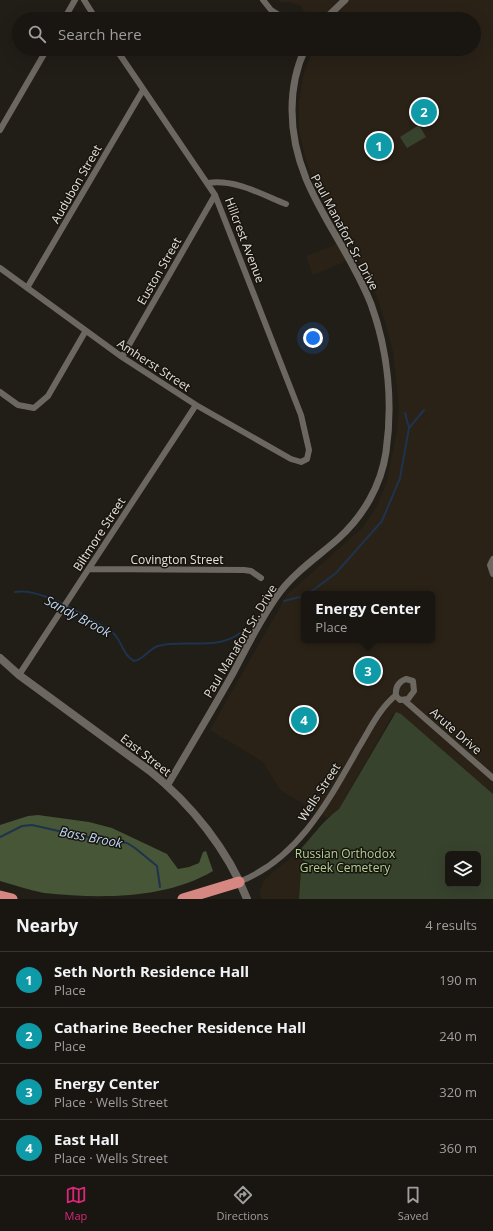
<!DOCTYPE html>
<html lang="en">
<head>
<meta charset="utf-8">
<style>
  :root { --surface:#191611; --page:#221f1a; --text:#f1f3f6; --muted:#9f9f9f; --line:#373531; --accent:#db2777 }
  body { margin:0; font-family:"Open Sans",sans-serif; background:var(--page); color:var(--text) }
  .controls { position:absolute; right:12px; bottom:12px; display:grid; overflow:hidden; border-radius:6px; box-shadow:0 4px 16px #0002 }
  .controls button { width:36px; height:36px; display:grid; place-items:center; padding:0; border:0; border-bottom:1px solid var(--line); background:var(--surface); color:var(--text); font:20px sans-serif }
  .you { position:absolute; left:313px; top:338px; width:14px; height:14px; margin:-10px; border:3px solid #fff; border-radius:50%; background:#1a73e8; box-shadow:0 0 0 6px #1a73e833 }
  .badge { display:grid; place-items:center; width:26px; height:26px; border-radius:50%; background:var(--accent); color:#fff; font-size:13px; font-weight:700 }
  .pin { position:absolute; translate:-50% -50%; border:2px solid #fff; box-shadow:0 1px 4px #0006 }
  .popup { position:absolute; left:301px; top:591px; width:134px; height:52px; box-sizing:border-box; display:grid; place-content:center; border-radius:6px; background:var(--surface); filter:drop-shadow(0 1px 3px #0005); font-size:13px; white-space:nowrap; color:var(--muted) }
  .popup b { font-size:15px; color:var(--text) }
  .popup::after { content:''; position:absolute; left:50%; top:100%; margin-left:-8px; border:8px solid transparent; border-top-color:var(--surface) }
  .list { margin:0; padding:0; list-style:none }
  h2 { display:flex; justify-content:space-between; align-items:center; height:52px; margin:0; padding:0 16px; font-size:17px }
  h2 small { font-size:13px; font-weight:400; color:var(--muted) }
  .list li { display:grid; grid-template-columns:26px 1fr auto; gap:12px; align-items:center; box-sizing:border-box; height:56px; padding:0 16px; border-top:1px solid var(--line) }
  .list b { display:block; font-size:15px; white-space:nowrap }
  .list p { margin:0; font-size:13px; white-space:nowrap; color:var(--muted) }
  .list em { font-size:13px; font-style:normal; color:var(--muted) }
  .icon { flex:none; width:22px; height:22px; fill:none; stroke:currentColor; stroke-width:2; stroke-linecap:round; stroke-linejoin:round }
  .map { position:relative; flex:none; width:493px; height:899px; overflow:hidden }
  .search { position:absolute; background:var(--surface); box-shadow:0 4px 16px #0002; left:12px; right:12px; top:12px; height:44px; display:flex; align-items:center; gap:10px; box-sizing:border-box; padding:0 14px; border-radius:22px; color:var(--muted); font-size:15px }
  .sheet { height:276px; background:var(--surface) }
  nav { display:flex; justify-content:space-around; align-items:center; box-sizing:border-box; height:56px; border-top:1px solid var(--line); background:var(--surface); font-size:11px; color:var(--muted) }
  nav a { display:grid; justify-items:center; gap:2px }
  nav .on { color:var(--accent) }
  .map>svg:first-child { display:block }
  .built { fill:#2a2217; fill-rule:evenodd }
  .green { fill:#38432e; fill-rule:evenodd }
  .forest { fill:#465636 }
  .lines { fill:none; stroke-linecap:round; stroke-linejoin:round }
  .stream { stroke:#1e334d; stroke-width:2 }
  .minor { stroke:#6c6760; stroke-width:6 }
  .tertiary { stroke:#6c6760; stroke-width:7 }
  .secondary { stroke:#6c6760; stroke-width:8 }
  .motorway { stroke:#d68782; stroke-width:11 }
  .labels { text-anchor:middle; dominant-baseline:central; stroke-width:3; stroke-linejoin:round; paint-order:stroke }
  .street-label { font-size:12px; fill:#e5e2de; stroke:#18140e }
  .park-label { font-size:12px; fill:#b2d096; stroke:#18140e }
  .water-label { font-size:13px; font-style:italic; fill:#bed7f6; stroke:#18140e }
</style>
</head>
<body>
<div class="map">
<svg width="493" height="899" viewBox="0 0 493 899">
  <rect width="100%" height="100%" fill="#211d17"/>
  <path class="built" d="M279,0h214v794l-94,-81 -6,1 -54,95 -12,9 -47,-28 -17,-28 -53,-32 77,-135 75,-67 15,-22 10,-25 10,-51 2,-23 -6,-55 -8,-31 -9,-27 -15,-32 -5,-7 -14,8 -29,12 -7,-19 26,-10 14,-9 -27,-41 -13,-36 -7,-28v-31l5,-29 10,-23h160v-30h-166l-7,-13 -12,-4 -8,1zM304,594h128v46h-128z
    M295,855l10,6 -4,9 -2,29h-38l-1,-7 3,-10 5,-6z"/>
  <path class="green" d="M419,125l7,12 -19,11 -7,-11z
    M396,712l5,2 92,80v105h-194l2,-29 4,-9 -10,-6c15,-15 27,-34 44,-46zM448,854h30v30h-30z"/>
  <path class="forest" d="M38,815l51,7 23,6 55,26 11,15 11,-2 10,-4 4,-11 3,-1 7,20c-47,28 -113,28 -169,22 -15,-3 -29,-8 -44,-12v-56l28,-9z"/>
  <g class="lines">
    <path class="stream" d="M405,413l4,15
      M15,592c27,-5 73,26 96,39 11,8 11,24 23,30 10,-1 14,-12 24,-15 26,-7 59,5 82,-13
      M308,594l28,-21 46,-52 18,-43 9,-50 15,-18
      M284,601l20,-5
      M0,837l22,-11 10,-1 49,11 46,7 8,5 22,18 3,21"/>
    <path class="minor" d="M84,0l12,19
      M263,0l8,10 14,9
      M64,19l11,-19
      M0,130l47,-81
      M208,183c27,-4 53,11 78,21
      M0,268l122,89 74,48 95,54 10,3 6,-3 2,-9 -8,-35 -86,-220 -99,-146
      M27,288l116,-198
      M122,357l93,-162
      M0,392l18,13 16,3 14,-12 37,-64
      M493,559l-3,6 3,9
      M90,569l154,1 7,1 10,7
      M19,675l177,-270
      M406,679l7,2 1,10 -6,8 -8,1 -4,-4c-1,-8 2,-14 10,-17z
      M404,700l89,78
      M239,882c60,-24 90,-82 120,-135 11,-18 20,-38 37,-52"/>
    <path class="tertiary" d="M325,19l20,-19
      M167,786c22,-37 44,-74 65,-111 15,-28 29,-58 48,-83 16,-21 39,-36 59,-54 24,-22 42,-52 47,-86 7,-49 2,-101 -15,-148 -27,-69 -79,-116 -79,-194 0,-21 4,-42 13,-61"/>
    <path class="secondary" d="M0,658l19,17 131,96c41,33 78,79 97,128"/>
    <path class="motorway" d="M0,896l12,3
      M183,899l56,-17"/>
  </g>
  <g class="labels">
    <g class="street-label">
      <text transform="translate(76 184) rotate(-60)">Audubon Street</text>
      <text transform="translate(345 232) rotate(62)">Paul Manafort Sr. Drive</text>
      <text transform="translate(245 240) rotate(69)">Hillcrest Avenue</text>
      <text transform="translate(159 271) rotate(-60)">Euston Street</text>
      <text transform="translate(154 365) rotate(33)">Amherst Street</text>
      <text transform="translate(99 534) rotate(-57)">Biltmore Street</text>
      <text x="177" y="559">Covington Street</text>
      <text transform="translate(240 641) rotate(-59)">Paul Manafort Sr. Drive</text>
      <text transform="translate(456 731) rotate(41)">Arute Drive</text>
      <text transform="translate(146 755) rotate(38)">East Street</text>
      <text transform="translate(319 792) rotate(-57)">Wells Street</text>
    </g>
    <g class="park-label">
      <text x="345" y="853">Russian Orthodox<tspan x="345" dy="14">Greek Cemetery</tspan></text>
    </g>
    <g class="water-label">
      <text transform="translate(78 616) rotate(28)">Sandy Brook</text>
      <text transform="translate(91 837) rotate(11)">Bass Brook</text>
    </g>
  </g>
</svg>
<div class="controls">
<button><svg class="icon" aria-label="layers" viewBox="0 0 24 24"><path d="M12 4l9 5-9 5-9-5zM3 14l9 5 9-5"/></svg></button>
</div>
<div class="you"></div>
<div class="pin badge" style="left:379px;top:146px;background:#0f9aa8">1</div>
<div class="pin badge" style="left:424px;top:112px;background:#0f9aa8">2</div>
<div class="pin badge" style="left:368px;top:671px;background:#0f9aa8">3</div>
<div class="popup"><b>Energy Center</b>Place</div>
<div class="pin badge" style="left:304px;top:720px;background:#0f9aa8">4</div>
<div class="search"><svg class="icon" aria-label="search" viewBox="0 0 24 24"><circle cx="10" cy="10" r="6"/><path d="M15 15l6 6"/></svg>Search here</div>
</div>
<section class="sheet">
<h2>Nearby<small>4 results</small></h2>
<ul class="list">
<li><span class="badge" style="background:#0f9aa8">1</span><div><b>Seth North Residence Hall</b><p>Place</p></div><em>190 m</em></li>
<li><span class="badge" style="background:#0f9aa8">2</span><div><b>Catharine Beecher Residence Hall</b><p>Place</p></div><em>240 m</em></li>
<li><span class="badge" style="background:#0f9aa8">3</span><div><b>Energy Center</b><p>Place · Wells Street</p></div><em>320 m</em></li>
<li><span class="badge" style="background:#0f9aa8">4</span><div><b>East Hall</b><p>Place · Wells Street</p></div><em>360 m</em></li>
</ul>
</section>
<nav>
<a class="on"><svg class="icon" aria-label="map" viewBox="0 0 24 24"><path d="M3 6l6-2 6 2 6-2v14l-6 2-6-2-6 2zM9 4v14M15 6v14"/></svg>Map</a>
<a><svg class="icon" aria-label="directions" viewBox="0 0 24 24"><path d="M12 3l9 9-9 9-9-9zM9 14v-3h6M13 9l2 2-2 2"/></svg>Directions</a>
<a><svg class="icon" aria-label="saved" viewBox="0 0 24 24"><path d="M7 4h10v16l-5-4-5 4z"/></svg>Saved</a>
</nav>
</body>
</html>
